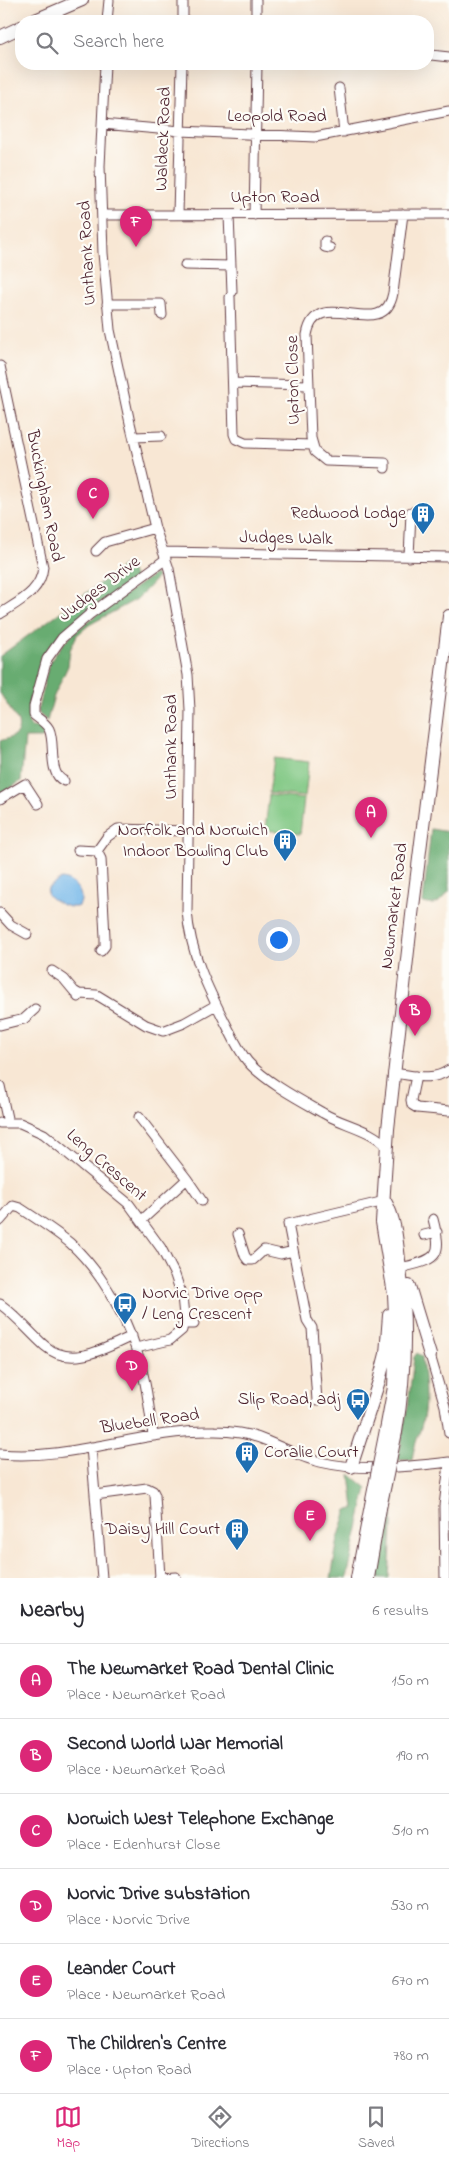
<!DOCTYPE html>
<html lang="en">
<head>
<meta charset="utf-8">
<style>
  :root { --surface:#fff; --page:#f2f2f3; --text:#2b2b33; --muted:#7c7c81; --line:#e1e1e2; --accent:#db2777 }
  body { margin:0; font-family:"Indie Flower",sans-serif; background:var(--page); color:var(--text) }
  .you { position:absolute; left:278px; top:939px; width:18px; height:18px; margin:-12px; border:4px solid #fff; border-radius:50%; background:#1a73e8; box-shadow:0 0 0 8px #1a73e833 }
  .badge { display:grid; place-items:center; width:32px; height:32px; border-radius:50%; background:var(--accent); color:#fff; font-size:16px; font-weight:700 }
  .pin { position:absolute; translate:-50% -41px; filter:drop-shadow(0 1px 2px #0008) }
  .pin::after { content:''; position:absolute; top:26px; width:18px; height:15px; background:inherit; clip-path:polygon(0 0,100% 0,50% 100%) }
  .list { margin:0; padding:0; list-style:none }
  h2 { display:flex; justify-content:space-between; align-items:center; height:65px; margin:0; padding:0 20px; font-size:21px }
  h2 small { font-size:16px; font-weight:400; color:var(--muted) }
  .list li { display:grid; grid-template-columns:32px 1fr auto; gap:15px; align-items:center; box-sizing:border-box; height:75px; padding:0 20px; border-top:1px solid var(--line) }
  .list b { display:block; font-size:19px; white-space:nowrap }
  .list p { margin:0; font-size:16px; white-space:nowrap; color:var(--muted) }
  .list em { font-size:16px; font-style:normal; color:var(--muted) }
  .icon { flex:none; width:28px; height:28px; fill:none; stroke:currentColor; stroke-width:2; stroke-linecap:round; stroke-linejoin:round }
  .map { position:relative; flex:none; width:449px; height:1578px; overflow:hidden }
  .search { position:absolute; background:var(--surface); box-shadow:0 5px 20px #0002; left:15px; right:15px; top:15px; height:55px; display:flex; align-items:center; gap:12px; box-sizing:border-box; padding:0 18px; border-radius:20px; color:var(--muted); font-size:19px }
  .sheet { height:515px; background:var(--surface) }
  nav { display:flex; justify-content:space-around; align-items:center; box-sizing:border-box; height:70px; border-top:1px solid var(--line); background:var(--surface); font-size:14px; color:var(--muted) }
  nav a { display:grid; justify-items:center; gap:2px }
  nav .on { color:var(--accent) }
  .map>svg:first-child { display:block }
  .green { fill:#80c783; stroke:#657357 }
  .forest { fill:#68ac71; stroke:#59664e }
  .water { fill:#74b7e9; stroke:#5f6b8a }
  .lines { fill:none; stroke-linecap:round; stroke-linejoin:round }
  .minor-casing { stroke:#643d44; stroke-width:11 }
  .highway-casing { stroke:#643d44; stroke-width:14 }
  .minor { stroke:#fff; stroke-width:9 }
  .highway { stroke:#fff; stroke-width:12 }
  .highway-bridge-casing { stroke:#643d44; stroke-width:14; stroke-linecap:butt }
  .highway-bridge { stroke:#fff; stroke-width:12 }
  .labels { text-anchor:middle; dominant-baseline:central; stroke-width:4.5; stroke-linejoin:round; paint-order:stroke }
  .street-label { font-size:18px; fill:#4a1f2b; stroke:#fdfcf7 }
  .poi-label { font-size:18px; fill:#4a1f2b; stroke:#fdfcf7; text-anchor:end }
</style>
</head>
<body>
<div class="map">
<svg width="449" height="1578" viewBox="0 0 449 1578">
  <rect width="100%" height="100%" fill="#fdfcf7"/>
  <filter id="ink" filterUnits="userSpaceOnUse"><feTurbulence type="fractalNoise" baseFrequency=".02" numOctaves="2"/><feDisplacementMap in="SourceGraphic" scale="10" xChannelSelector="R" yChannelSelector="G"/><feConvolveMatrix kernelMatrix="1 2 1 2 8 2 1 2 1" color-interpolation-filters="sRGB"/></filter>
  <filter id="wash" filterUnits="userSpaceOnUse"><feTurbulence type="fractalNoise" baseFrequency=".0096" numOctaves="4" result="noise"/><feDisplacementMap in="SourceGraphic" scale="20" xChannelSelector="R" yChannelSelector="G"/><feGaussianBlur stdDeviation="1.12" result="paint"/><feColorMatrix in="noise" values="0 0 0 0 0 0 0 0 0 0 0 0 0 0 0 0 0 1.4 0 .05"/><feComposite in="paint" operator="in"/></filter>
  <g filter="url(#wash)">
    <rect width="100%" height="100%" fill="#f8e7d4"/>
    <path class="green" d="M274,758l35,4 -4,35 -36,-4z
      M269,795l35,4 -4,35 -35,-4z"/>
    <path class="forest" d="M126,564l9,14 -63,45 -25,28 -9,23 -10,47 3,6c7,1 12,0 14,8l-3,3h-17l-4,43 -21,14v-54c10,-4 21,-3 18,-19l-18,-29v-37z
      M155,574l2,2 -1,3 -19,20 -48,26 -12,10 -7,15 -2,16 -14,30 -7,25 -8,-7 -1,-5 11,-46 13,-18 9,-10 29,-23z
      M431,829l18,3v60c-11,9 -9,15 -26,11z
      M417,1353l5,3c2,20 5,42 1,63 -3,15 -9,25 -11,41h-14l10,-54 6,-49z
      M350,1474l17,14 -20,90h-16l7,-39 9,-29 7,-1z
      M395,1476l-6,102h-15z"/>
    <path class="water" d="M61,879c13,1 25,15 18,27 -10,4 -25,-4 -32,-12l1,-6z"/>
  </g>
  <g filter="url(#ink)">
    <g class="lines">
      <g class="minor-casing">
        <path id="minor" d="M256,0v21
          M107,21l2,-21
          M183,21v-21
          M431,55l18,2
          M105,64l-5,102 3,87 7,77 20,93 25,105 14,41 19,106 2,35 -3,201c3,42 21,78 40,115 6,12 12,25 21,36 18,20 52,38 75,51 20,12 49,16 64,34
          M339,88l5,44
          M102,124l79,7 134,6 134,-26
          M178,214l4,-150
          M102,215l347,-1
          M229,215l3,77
          M254,215l3,-151
          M325,241v6l5,1
          M185,265l46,1
          M230,297l4,137 2,5 9,4 67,2
          M107,304h54l1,11
          M0,366l43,201c-2,25 -24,34 -43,47
          M233,383l76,2
          M134,437l27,-1
          M385,468v-5l-59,-2 -11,-9 -4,-14 -4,-103c9,-53 77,10 86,-42l10,-79
          M96,551l9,-9 50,-14
          M163,552l286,5
          M409,557l2,-45h7
          M64,781c-17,-8 -8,-38 -15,-52 -3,-6 -10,-10 -15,-14v-9l13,-47 15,-21 28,-24 76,-55
          M0,799l25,-15 13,20
          M78,850l19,1 10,-14 11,-8 70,2
          M97,851l4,8 4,78v9l-4,5
          M0,913l11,12 16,9
          M52,971l12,8 10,12 5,3
          M78,997l1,-3 18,1 49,30 17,6 21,-8 32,-18
          M0,1025l24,-6 11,-10
          M393,1073c20,2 39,9 56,-3
          M416,1076l-5,24 1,5 5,3 32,3
          M0,1086l8,37
          M139,1117l48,62 -45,41
          M0,1123h20l24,11 85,70 32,44 14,27 7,21 2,20 -2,14 -12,10 -34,8
          M187,1179l15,22
          M0,1221l13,-15 7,2c17,11 34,22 50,35 35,32 63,85 73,131 5,20 7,41 10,61
          M238,1234l7,22 3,4h5l11,-10 17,4 12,-3
          M424,1235l13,-3
          M404,1267c36,-8 38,-13 29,-48
          M0,1304c17,12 29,28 45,42 26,23 61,2 87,-10
          M184,1324h10
          M430,1355l15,51 4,27
          M317,1401l-5,-73 -5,-8 -19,-96 97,-23
          M91,1447l11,131
          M0,1454c73,7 142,-25 215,-23 18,0 36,3 52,10 17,7 35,17 53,21 42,10 87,5 129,0
          M95,1495l52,-7 6,3 2,4 5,83h-1
          M160,1578l16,-1
          M445,1578l-1,-72 5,-42"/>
      </g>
      <g class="highway-casing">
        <path id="highway" d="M33,21l49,-21
          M0,37l21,-10
          M385,1201c10,17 12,40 14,59 8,60 7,113 -3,172
          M409,1286l21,69
          M386,1430l8,-43 2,-51 -2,-42 -12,-72 6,-93 24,-214 37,-299
          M351,1467l28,-86 7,-27 3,-39
          M357,1578l14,-73
          M368,1578l12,-70"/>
      </g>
      <use href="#minor" class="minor"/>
      <use href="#highway" class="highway"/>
      <g class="highway-bridge-casing">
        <path id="highway-bridge" d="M371,1505l15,-75
          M380,1508l16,-76"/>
      </g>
      <use href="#highway-bridge" class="highway-bridge"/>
    </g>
  </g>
  <defs>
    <g id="building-pin" transform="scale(1.25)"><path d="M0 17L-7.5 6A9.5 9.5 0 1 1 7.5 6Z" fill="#1f6fb2" stroke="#fdfcf7"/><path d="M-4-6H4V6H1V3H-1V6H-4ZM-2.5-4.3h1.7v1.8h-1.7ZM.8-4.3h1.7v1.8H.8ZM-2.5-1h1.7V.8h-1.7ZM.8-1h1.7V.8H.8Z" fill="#fff"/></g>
    <g id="bus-pin" transform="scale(1.25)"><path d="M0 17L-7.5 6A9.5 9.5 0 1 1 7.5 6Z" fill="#1f6fb2" stroke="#fdfcf7"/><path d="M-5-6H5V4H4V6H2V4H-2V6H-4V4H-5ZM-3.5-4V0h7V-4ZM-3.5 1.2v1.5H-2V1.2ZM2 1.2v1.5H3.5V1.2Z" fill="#fff"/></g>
  </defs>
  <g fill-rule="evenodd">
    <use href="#building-pin" x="423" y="514"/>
    <use href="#building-pin" x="285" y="841"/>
    <use href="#bus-pin" x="125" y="1304"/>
    <use href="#bus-pin" x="358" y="1400"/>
    <use href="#building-pin" x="247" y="1453"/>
    <use href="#building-pin" x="237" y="1530"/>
  </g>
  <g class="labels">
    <g class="street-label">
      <text x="277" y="117">Leopold Road</text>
      <text transform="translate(164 139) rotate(-88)">Waldeck Road</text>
      <text x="275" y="198">Upton Road</text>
      <text transform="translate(88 253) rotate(-93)">Unthank Road</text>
      <text transform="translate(294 380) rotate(-91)">Upton Close</text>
      <text transform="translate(44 496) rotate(79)">Buckingham Road</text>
      <text transform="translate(286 539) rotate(1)">Judges Walk</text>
      <text transform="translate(100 589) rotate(-37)">Judges Drive</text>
      <text transform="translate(172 747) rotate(-90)">Unthank Road</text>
      <text transform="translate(395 906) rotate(-83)">Newmarket Road</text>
      <text transform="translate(106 1166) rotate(41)">Leng Crescent</text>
      <text transform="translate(150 1422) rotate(-8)">Bluebell Road</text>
    </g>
    <g class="poi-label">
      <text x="406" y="514">Redwood Lodge</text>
      <text x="268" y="831">Norfolk and Norwich<tspan x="268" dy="21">Indoor Bowling Club</tspan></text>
      <text x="142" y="1294" text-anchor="start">Norvic Drive opp<tspan x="142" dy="21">/ Leng Crescent</tspan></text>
      <text x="340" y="1400">Slip Road, adj</text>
      <text x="264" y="1453" text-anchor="start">Coralie Court</text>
      <text x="220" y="1530">Daisy Hill Court</text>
    </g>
  </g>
</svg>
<div class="you"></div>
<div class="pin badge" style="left:371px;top:838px">A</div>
<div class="pin badge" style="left:415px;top:1036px">B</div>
<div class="pin badge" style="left:93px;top:519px">C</div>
<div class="pin badge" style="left:132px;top:1391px">D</div>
<div class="pin badge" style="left:310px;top:1541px">E</div>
<div class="pin badge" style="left:136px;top:247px">F</div>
<div class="search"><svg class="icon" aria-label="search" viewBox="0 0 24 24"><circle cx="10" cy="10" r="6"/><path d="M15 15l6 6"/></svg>Search here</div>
</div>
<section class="sheet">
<h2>Nearby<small>6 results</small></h2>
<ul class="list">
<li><span class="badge">A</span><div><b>The Newmarket Road Dental Clinic</b><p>Place · Newmarket Road</p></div><em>150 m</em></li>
<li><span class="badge">B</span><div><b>Second World War Memorial</b><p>Place · Newmarket Road</p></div><em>190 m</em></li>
<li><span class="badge">C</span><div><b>Norwich West Telephone Exchange</b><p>Place · Edenhurst Close</p></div><em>510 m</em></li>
<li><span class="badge">D</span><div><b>Norvic Drive substation</b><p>Place · Norvic Drive</p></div><em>530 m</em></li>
<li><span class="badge">E</span><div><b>Leander Court</b><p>Place · Newmarket Road</p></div><em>670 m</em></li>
<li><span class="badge">F</span><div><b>The Children's Centre</b><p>Place · Upton Road</p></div><em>780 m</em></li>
</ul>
</section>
<nav>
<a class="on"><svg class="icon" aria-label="map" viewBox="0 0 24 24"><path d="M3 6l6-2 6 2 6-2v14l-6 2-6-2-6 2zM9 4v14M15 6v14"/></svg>Map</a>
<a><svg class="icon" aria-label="directions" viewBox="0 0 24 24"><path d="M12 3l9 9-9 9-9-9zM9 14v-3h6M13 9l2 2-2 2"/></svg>Directions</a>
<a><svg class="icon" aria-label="saved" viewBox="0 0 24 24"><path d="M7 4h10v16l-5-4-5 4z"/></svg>Saved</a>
</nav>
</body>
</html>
